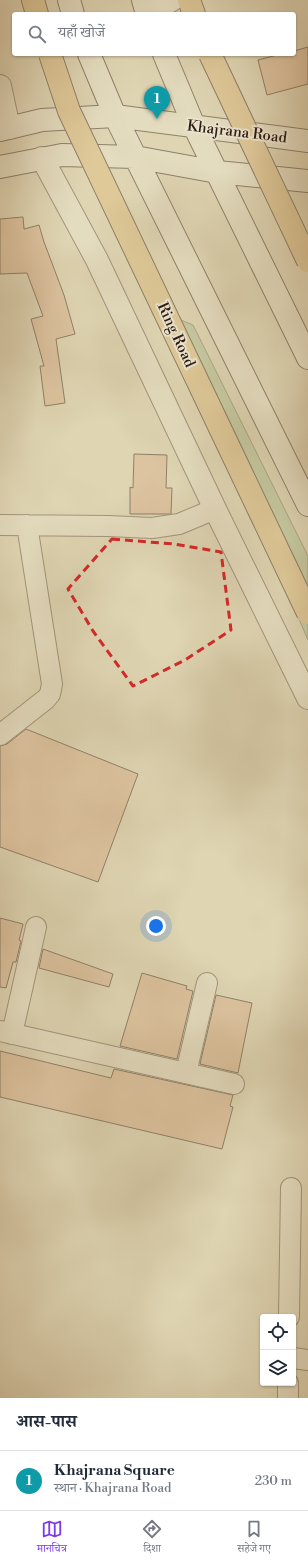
<!DOCTYPE html>
<html lang="hi">
<head>
<meta charset="utf-8">
<style>
  :root { --surface:#fff; --page:#f2f2f3; --text:#1f2937; --muted:#747a83; --line:#e0e1e3; --accent:#7c3aed }
  body { margin:0; font-family:"Libre Bodoni","Noto Serif Devanagari",serif; background:var(--page); color:var(--text) }
  .controls { position:absolute; right:12px; bottom:12px; display:grid; overflow:hidden; border-radius:4px; box-shadow:0 1px 3px #0004 }
  .controls button { width:36px; height:36px; display:grid; place-items:center; padding:0; border:0; border-bottom:1px solid var(--line); background:var(--surface); color:var(--text); font:20px sans-serif }
  .you { position:absolute; left:156px; top:926px; width:14px; height:14px; margin:-10px; border:3px solid #fff; border-radius:50%; background:#1a73e8; box-shadow:0 0 0 6px #1a73e833 }
  .badge { display:grid; place-items:center; width:26px; height:26px; border-radius:50%; background:var(--accent); color:#fff; font-size:13px; font-weight:700 }
  .pin { position:absolute; translate:-50% -33px; filter:drop-shadow(0 1px 2px #0008) }
  .pin::after { content:''; position:absolute; top:21px; width:14px; height:12px; background:inherit; clip-path:polygon(0 0,100% 0,50% 100%) }
  .list { margin:0; padding:0; list-style:none }
  h2 { display:flex; justify-content:space-between; align-items:center; height:52px; margin:0; padding:0 16px; font-size:17px }
  h2 small { font-size:13px; font-weight:400; color:var(--muted) }
  .list li { display:grid; grid-template-columns:26px 1fr auto; gap:12px; align-items:center; box-sizing:border-box; height:60px; padding:0 16px; border-top:1px solid var(--line) }
  .list b { display:block; font-size:15px; white-space:nowrap }
  .list p { margin:0; font-size:13px; white-space:nowrap; color:var(--muted) }
  .list em { font-size:13px; font-style:normal; color:var(--muted) }
  .icon { flex:none; width:22px; height:22px; fill:none; stroke:currentColor; stroke-width:2; stroke-linecap:round; stroke-linejoin:round }
  .map { position:relative; flex:none; width:308px; height:1398px; overflow:hidden }
  .search { position:absolute; background:var(--surface); box-shadow:0 1px 3px #0004; left:12px; right:12px; top:12px; height:44px; display:flex; align-items:center; gap:10px; box-sizing:border-box; padding:0 14px; border-radius:4px; color:var(--muted); font-size:15px }
  .sheet { height:112px; background:var(--surface) }
  nav { display:flex; justify-content:space-around; align-items:center; box-sizing:border-box; height:56px; border-top:1px solid var(--line); background:var(--surface); font-size:11px; color:var(--muted) }
  nav a { display:grid; justify-items:center; gap:2px }
  nav .on { color:var(--accent) }
  .map>svg:first-child { display:block }
  .green { fill:#acbe91; stroke:#6d6c52 }
  .building { fill:#dbaf8a; stroke:#2e1b13 }
  .lines { fill:none; stroke-linecap:round; stroke-linejoin:round }
  .minor-casing { stroke:#5a4a3b; stroke-width:22 }
  .tertiary-casing { stroke:#5a4a3b; stroke-width:24 }
  .secondary-casing { stroke:#2e1b13; stroke-width:24 }
  .primary-casing { stroke:#2e1b13; stroke-width:24 }
  .minor { stroke:#eae4ce; stroke-width:20 }
  .tertiary { stroke:#eae4ce; stroke-width:22 }
  .secondary { stroke:#eae4ce; stroke-width:22 }
  .primary { stroke:#e0ba7a; stroke-width:22 }
  .primary-bridge-casing { stroke:#2e1b13; stroke-width:24; stroke-linecap:butt }
  .primary-bridge { stroke:#e0ba7a; stroke-width:22 }
  .marked { fill:none; stroke:#d62828; stroke-width:3; stroke-dasharray:8 5; stroke-linejoin:round }
  .labels { text-anchor:middle; dominant-baseline:central; stroke-width:4; stroke-linejoin:round; paint-order:stroke }
  .street-label { font-size:15px; fill:#2e1b13; stroke:#eae4ce }
</style>
</head>
<body>
<div class="map">
<svg width="308" height="1398" viewBox="0 0 308 1398">
  <rect width="100%" height="100%" fill="#dfd5b3"/>
  <filter id="stains"><feTurbulence type="fractalNoise" baseFrequency=".005" numOctaves="4"/><feColorMatrix values="0 0 0 0 .2 0 0 0 0 .09 0 0 0 0 .02 0 0 0 .5 -.17"/></filter>
  <radialGradient id="worn" r=".72"><stop offset=".6" stop-color="#630" stop-opacity="0"/><stop offset="1" stop-color="#630" stop-opacity=".3"/></radialGradient>
  <path class="green" d="M159,311l34,14 115,231v84l-38,-88z"/>
  <path class="building" d="M308,47v37l-41,11 -9,-35 23,-6h13v-3z
    M23,217l1,12 15,-4 5,17 20,53 11,39 -19,5 9,64 -20,3 -5,-40h4l-13,-47 12,-3 -16,-43 -27,1v-55z
    M134,454l33,1 -1,33h6l-1,26h-41v-27l3,1z
    M26,729l112,45 -40,108 -98,-35v-101l7,-2z
    M0,918l23,6 -4,16 2,1 -5,21h-3l-7,26 -6,-1z
    M43,949l70,25 -4,13 -70,-19z
    M142,973l45,13 -1,3 7,2 -16,68 -57,-13z
    M216,995l36,8 -14,70 -38,-9z
    M0,1051l111,27 3,-9 119,26 -3,11 3,1 -11,42 -222,-52z"/>
  <g class="lines">
    <g class="minor-casing">
      <path id="minor" d="M0,525l108,1 44,2 27,-4 36,-15
        M0,735l46,-36 4,-5 2,-10 -25,-159
        M0,1031l234,53
        M12,1034l24,-107
        M186,1073l21,-90
        M289,1317l2,-129
        M293,1358l15,2
        M288,1398v-15"/>
    </g>
    <g class="tertiary-casing">
      <path id="tertiary" d="M147,14l25,-14
        M0,86l9,42
        M42,158l55,102 118,249 93,189"/>
    </g>
    <g class="secondary-casing">
      <path id="secondary" d="M69,0l4,14
        M143,0l4,14
        M89,54l26,62 193,389
        M164,54l30,72 114,232
        M0,130l42,-10 73,-4 193,25
        M0,167l62,-12 73,2 82,15 91,9"/>
    </g>
    <g class="primary-casing">
      <path id="primary" d="M33,0l4,14
        M189,0l5,14"/>
    </g>
    <use href="#minor" class="minor"/>
    <use href="#tertiary" class="tertiary"/>
    <use href="#secondary" class="secondary"/>
    <use href="#primary" class="primary"/>
    <g class="primary-bridge-casing">
      <path id="primary-bridge" d="M50,54l19,57 239,502
        M210,54l98,207"/>
    </g>
    <use href="#primary-bridge" class="primary-bridge"/>
  </g>
  <path d="M0 0H308V1398H0ZM112,539l62,5 47,8 10,78 -46,30 -52,26 -40,-55 -25,-42z" fill="#dfd5b3" fill-opacity=".55" fill-rule="evenodd"/>
  <path class="marked" d="M112,539l62,5 47,8 10,78 -46,30 -52,26 -40,-55 -25,-42z"/>
  <g class="labels">
    <g class="street-label">
      <text transform="translate(237 132) rotate(7)">Khajrana Road</text>
      <text transform="translate(176 335) rotate(65)">Ring Road</text>
    </g>
  </g>
  <rect width="100%" height="100%" filter="url(#stains)"/>
  <rect width="100%" height="100%" fill="url(#worn)"/>
</svg>
<div class="controls">
<button><svg class="icon" aria-label="locate" viewBox="0 0 24 24"><circle cx="12" cy="12" r="6"/><path d="M12 2v4M12 18v4M2 12h4M18 12h4"/></svg></button>
<button><svg class="icon" aria-label="layers" viewBox="0 0 24 24"><path d="M12 4l9 5-9 5-9-5zM3 14l9 5 9-5"/></svg></button>
</div>
<div class="you"></div>
<div class="pin badge" style="left:157px;top:119px;background:#0f9aa8">1</div>
<div class="search"><svg class="icon" aria-label="search" viewBox="0 0 24 24"><circle cx="10" cy="10" r="6"/><path d="M15 15l6 6"/></svg>यहाँ खोजें</div>
</div>
<section class="sheet">
<h2>आस-पास<small></small></h2>
<ul class="list">
<li><span class="badge" style="background:#0f9aa8">1</span><div><b>Khajrana Square</b><p>स्थान · Khajrana Road</p></div><em>230 m</em></li>
</ul>
</section>
<nav>
<a class="on"><svg class="icon" aria-label="map" viewBox="0 0 24 24"><path d="M3 6l6-2 6 2 6-2v14l-6 2-6-2-6 2zM9 4v14M15 6v14"/></svg>मानचित्र</a>
<a><svg class="icon" aria-label="directions" viewBox="0 0 24 24"><path d="M12 3l9 9-9 9-9-9zM9 14v-3h6M13 9l2 2-2 2"/></svg>दिशा</a>
<a><svg class="icon" aria-label="saved" viewBox="0 0 24 24"><path d="M7 4h10v16l-5-4-5 4z"/></svg>सहेजे गए</a>
</nav>
</body>
</html>
